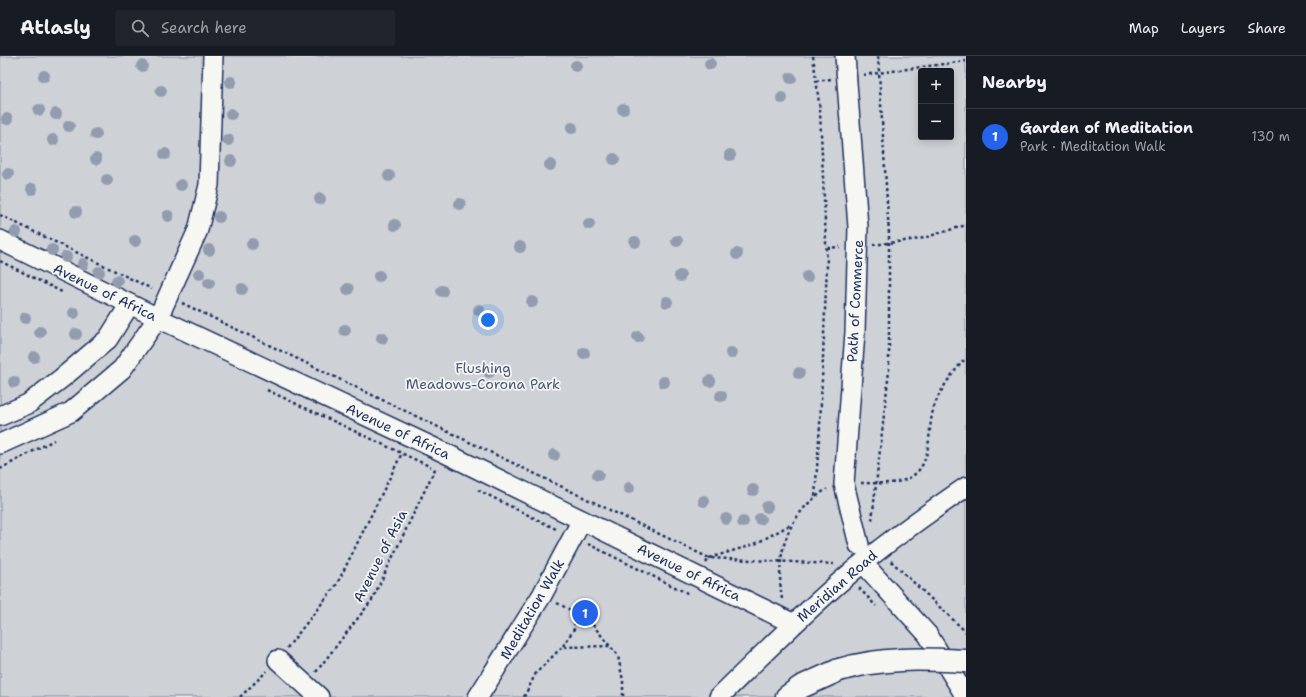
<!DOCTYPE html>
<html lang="en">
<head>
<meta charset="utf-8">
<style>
  :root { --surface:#171b24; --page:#20242c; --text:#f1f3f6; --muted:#9ea1a6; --line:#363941; --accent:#2563eb }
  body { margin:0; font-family:"Shantell Sans",sans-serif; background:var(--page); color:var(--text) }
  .controls { position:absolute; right:12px; top:12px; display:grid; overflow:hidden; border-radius:4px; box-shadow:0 2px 10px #0003 }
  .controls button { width:36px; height:36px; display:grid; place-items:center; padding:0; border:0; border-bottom:1px solid var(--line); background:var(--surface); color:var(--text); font:20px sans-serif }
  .you { position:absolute; left:488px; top:264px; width:14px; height:14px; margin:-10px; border:3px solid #fff; border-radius:50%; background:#1a73e8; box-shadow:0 0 0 6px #1a73e833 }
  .badge { display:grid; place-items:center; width:26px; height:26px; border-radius:50%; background:var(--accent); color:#fff; font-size:13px; font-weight:700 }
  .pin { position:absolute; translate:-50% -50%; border:2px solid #fff; box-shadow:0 1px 4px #0006 }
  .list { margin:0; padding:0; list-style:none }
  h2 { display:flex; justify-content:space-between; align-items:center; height:52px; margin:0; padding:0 16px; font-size:17px }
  h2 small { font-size:13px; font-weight:400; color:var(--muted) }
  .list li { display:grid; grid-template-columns:26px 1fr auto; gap:12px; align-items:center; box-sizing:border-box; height:56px; padding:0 16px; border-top:1px solid var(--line) }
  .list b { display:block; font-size:15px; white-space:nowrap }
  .list p { margin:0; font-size:13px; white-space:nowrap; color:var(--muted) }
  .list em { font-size:13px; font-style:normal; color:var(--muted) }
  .icon { flex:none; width:22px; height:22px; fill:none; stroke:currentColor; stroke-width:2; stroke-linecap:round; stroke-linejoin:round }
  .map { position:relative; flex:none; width:966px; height:641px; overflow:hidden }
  header { display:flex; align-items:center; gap:24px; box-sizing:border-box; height:56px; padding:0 20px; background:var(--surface); border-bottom:1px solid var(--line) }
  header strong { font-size:19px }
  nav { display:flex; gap:22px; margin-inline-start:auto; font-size:14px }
  .search { width:280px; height:36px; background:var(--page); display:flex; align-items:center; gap:10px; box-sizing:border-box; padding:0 14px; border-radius:4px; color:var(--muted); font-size:15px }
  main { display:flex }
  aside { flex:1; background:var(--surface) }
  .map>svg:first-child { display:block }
  .green { fill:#ced2d7; stroke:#74809a; fill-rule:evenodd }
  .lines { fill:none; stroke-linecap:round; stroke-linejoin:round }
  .minor-casing { stroke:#1b2f5e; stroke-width:22 }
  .major-casing { stroke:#1b2f5e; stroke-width:25 }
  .path { stroke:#1b2f5e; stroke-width:2.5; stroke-dasharray:3 3; stroke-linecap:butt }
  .minor { stroke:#f6f6f2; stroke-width:19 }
  .major { stroke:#f6f6f2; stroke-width:22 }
  .major-bridge-casing { stroke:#1b2f5e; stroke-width:25; stroke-linecap:butt }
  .major-bridge { stroke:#f6f6f2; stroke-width:22 }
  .tree { fill:#929cae }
  .labels { text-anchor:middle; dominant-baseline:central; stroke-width:3.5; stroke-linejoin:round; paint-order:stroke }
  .street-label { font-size:14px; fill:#1b2f5e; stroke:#f6f6f2 }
  .park-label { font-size:14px; fill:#48587c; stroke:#f6f6f2 }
</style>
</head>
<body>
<header>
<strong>Atlasly</strong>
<div class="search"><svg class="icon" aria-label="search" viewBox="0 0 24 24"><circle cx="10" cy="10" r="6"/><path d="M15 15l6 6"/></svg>Search here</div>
<nav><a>Map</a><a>Layers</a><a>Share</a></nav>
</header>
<main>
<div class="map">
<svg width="966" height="641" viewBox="0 0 966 641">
  <rect width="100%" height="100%" fill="#edeeec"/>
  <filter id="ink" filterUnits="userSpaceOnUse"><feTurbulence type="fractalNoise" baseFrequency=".025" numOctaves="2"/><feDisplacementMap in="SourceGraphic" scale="8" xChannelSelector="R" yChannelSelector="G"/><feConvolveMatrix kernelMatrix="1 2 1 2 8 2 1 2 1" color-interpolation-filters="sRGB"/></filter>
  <g filter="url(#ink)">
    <path class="green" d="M0,0h966v641h-966zM921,15h30v66h-30z"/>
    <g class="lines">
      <g class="minor-casing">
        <path id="minor" d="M845,0l13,171 -3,105 -11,152 15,61
          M0,184l158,78 285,134 351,172
          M0,360l28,-12 34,-26 46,-39 22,-35
          M0,388l71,-32 51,-43 36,-51 40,-88 11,-45 4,-129
          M863,507l65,72 38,62
          M278,604l41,37
          M478,641l64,-102 40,-75
          M719,641c42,-41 83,-83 128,-121 37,-32 78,-61 119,-89"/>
      </g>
      <g class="major-casing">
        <path id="major" d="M787,641l14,-10 38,-17"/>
      </g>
      <path class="path" d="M813,0l7,55 7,154 -7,160 -5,72
        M863,19l103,-14
        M816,25l15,-2
        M0,159l152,74
        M873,189l47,-6 46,-14
        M827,192l13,-1
        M0,205l62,31
        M182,247l527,255 125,6
        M267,334l164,77
        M0,413l54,-29
        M861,427c17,0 40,3 54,-9 18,-15 12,-47 19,-67 5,-16 21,-38 32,-49
        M478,434l80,40
        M872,464l17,-149v-137l-11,-178
        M588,488l101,50
        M891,505l75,71
        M706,507l3,-5 46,-14 35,-19
        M859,532l17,18
        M782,543c-7,-46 5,-85 45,-110
        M557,547l31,16 30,37 5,25v16
        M563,590l11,-17 2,-16
        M287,592l50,-64 65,-131
        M316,616l56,-72 64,-133
        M240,641l27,-26
        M524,641l12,-24 26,-26 48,-1"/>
      <use href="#minor" class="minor"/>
      <use href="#major" class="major"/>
      <g class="major-bridge-casing">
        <path id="major-bridge" d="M839,614c42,-13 83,-11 127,-9"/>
      </g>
      <use href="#major-bridge" class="major-bridge"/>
    </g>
    <g class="tree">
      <circle cx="710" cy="8" r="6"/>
      <circle cx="142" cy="10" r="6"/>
      <circle cx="576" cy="10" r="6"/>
      <circle cx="44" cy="20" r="6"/>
      <circle cx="791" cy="22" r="6"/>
      <circle cx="231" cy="26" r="6"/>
      <circle cx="161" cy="35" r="6"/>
      <circle cx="782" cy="42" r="6"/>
      <circle cx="623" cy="53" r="6"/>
      <circle cx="39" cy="54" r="6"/>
      <circle cx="56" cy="58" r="6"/>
      <circle cx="231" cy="58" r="6"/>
      <circle cx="7" cy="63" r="6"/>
      <circle cx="69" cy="70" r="6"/>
      <circle cx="572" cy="72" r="6"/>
      <circle cx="96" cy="78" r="6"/>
      <circle cx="53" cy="84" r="6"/>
      <circle cx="228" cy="84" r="6"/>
      <circle cx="165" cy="98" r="6"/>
      <circle cx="730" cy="99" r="6"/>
      <circle cx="96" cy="103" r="6"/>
      <circle cx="614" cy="103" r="6"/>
      <circle cx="231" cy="105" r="6"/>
      <circle cx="550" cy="109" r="6"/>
      <circle cx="8" cy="118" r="6"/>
      <circle cx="389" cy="120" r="6"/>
      <circle cx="107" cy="124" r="6"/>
      <circle cx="181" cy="129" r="6"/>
      <circle cx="32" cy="133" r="6"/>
      <circle cx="320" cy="143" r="6"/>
      <circle cx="460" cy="148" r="6"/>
      <circle cx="76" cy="156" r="6"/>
      <circle cx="168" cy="160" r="6"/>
      <circle cx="219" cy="161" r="6"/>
      <circle cx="589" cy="168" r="6"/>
      <circle cx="395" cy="169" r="6"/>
      <circle cx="16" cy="176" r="6"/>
      <circle cx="135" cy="185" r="6"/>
      <circle cx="677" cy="185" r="6"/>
      <circle cx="635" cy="186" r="6"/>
      <circle cx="252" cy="188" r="6"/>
      <circle cx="520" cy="191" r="6"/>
      <circle cx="52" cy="194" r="6"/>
      <circle cx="209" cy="194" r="6"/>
      <circle cx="737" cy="198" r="6"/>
      <circle cx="66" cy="201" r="6"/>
      <circle cx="83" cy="208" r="6"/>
      <circle cx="99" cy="216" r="6"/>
      <circle cx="199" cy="218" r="6"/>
      <circle cx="379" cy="220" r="6"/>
      <circle cx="680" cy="220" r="6"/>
      <circle cx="807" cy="221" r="6"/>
      <circle cx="117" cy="225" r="6"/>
      <circle cx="209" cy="227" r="6"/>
      <circle cx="242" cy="233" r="6"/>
      <circle cx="348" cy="233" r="6"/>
      <circle cx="442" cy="235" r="6"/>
      <circle cx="532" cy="246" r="6"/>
      <circle cx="667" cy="246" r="6"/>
      <circle cx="479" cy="254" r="6"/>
      <circle cx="74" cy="257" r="6"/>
      <circle cx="25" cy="262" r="6"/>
      <circle cx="345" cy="274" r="6"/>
      <circle cx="40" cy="276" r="6"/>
      <circle cx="76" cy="278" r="6"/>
      <circle cx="638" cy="281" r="6"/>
      <circle cx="382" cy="282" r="6"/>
      <circle cx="584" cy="297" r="6"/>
      <circle cx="731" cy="297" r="6"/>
      <circle cx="34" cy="301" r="6"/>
      <circle cx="489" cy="316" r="6"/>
      <circle cx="799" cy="317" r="6"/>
      <circle cx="710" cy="325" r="6"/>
      <circle cx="14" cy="326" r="6"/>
      <circle cx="664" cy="326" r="6"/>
      <circle cx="721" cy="340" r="6"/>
      <circle cx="554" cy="399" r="6"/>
      <circle cx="598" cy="419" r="6"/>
      <circle cx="629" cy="432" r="6"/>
      <circle cx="753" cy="434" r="6"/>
      <circle cx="704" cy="445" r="6"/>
      <circle cx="767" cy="451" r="6"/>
      <circle cx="726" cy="463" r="6"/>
      <circle cx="760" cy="463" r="6"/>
      <circle cx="743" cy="466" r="6"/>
    </g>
  </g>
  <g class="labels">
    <g class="street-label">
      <text transform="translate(105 236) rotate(26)">Avenue of Africa</text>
      <text transform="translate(855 245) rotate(-87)">Path of Commerce</text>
      <text transform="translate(398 375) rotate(25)">Avenue of Africa</text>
      <text transform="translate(380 500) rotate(-63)">Avenue of Asia</text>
      <text transform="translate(689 516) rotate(26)">Avenue of Africa</text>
      <text transform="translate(837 530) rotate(-41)">Meridian Road</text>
      <text transform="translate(532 553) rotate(-60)">Meditation Walk</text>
    </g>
    <g class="park-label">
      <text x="483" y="312">Flushing<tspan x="483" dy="16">Meadows-Corona Park</tspan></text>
    </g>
  </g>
</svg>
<div class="controls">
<button>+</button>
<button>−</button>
</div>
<div class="you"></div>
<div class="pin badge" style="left:585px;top:557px">1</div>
</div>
<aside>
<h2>Nearby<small></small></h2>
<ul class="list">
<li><span class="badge">1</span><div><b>Garden of Meditation</b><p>Park · Meditation Walk</p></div><em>130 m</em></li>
</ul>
</aside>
</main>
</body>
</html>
